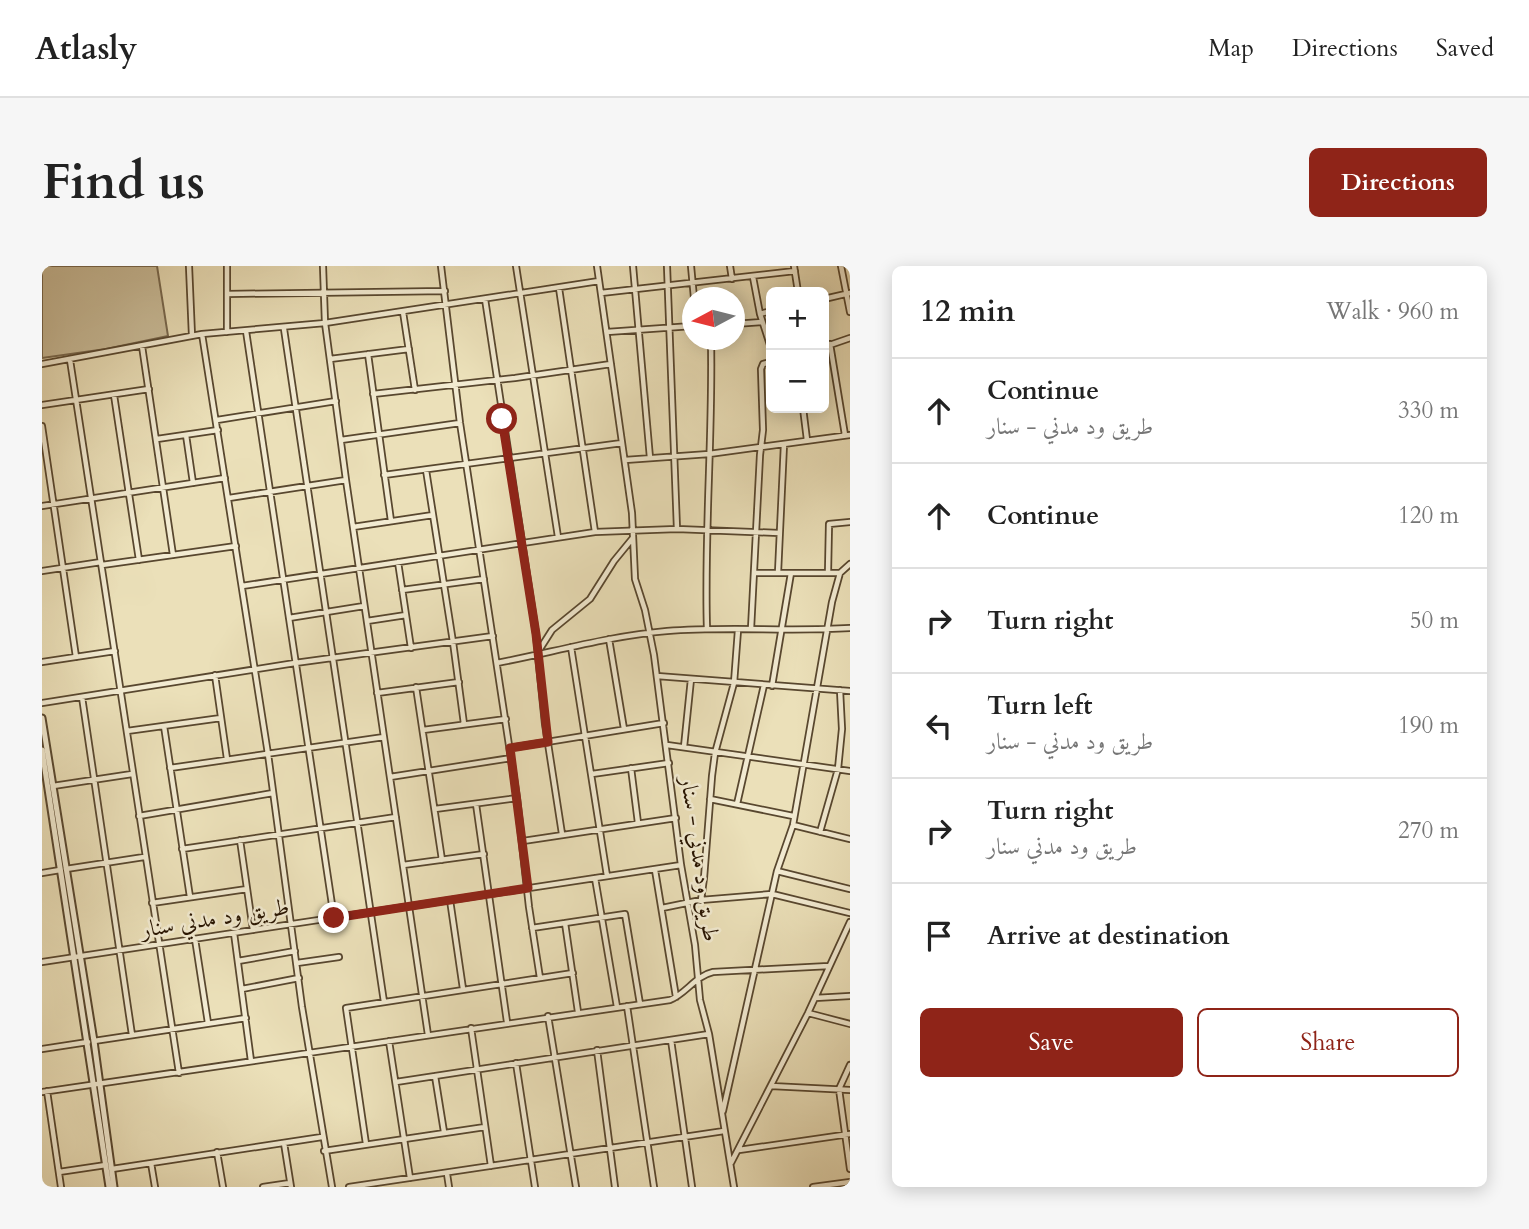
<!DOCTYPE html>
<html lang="en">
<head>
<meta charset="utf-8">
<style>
  :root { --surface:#fff; --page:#f6f6f6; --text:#222; --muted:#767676; --line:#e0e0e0; --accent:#8f2418 }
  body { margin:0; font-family:Cardo,Amiri,serif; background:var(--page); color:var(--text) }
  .controls { position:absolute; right:21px; top:21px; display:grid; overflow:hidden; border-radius:10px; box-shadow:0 4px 18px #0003 }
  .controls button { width:63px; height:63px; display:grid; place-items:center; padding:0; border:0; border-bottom:2px solid var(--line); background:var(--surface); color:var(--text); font:35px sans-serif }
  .compass { position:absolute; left:640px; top:21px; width:63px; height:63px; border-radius:50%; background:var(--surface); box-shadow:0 4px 18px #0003; rotate:263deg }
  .stop { position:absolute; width:21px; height:21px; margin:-16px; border:5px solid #8f2418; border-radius:50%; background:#fff }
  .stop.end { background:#8f2418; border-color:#fff; box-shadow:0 2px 7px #0008 }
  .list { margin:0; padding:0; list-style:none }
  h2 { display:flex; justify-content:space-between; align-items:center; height:91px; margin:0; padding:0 28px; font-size:30px }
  h2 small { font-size:23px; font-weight:400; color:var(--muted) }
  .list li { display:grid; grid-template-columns:46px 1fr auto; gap:21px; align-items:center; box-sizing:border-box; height:105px; padding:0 28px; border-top:2px solid var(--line) }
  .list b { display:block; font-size:26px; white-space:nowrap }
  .list p { margin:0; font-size:23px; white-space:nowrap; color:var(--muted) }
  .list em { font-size:23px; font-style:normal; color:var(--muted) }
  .actions { display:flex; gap:14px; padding:21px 28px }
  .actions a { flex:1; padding:16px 0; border:2px solid var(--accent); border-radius:10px; text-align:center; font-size:24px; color:var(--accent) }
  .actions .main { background:var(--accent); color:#fff }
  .icon { flex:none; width:38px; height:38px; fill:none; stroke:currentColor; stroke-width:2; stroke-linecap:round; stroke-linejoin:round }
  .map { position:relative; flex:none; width:808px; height:921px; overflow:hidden; border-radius:10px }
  header { display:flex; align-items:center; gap:42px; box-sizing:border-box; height:98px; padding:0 35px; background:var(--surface); border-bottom:2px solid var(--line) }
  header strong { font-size:33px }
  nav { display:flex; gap:38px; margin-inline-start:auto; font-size:24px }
  .intro { display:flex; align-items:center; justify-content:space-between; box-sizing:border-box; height:168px; padding:0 42px }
  h1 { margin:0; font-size:49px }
  .button { padding:18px 32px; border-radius:10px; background:var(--accent); color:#fff; font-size:24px; font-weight:700 }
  main { display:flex; gap:42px; padding:0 42px }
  aside { flex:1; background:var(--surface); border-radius:10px; box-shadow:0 4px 18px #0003 }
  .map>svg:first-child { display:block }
  .green { fill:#cabd9a; stroke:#78684e; stroke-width:2 }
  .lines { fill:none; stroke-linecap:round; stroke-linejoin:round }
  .minor-casing { stroke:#58472f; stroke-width:8 }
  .tertiary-casing { stroke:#58472f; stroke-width:9 }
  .minor { stroke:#f2ebd2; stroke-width:4.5 }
  .tertiary { stroke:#f2ebd2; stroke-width:5 }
  .route { stroke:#8f2418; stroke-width:9 }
  .labels { text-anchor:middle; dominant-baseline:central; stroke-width:5; stroke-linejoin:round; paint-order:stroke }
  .street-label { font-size:23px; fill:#271401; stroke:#f2ebd2 }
</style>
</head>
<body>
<header>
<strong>Atlasly</strong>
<nav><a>Map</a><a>Directions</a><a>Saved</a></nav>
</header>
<div class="intro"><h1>Find us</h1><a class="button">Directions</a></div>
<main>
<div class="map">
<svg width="808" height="921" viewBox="0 0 808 921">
  <rect width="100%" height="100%" fill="#ebe0b9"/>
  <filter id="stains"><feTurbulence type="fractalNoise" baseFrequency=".00286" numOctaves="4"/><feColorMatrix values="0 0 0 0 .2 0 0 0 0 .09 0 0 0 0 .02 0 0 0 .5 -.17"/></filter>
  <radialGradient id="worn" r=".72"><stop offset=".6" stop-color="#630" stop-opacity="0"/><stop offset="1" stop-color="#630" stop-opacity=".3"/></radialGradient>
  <path class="green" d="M0,0h115l11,70 -62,13 -64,9z"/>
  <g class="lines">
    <g class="minor-casing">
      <path id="minor" d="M147,0l3,70
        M185,0v66
        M281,0l2,57 21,157 82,555
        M399,0l19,157 57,375 12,109 11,71
        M474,0l42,271
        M555,0l35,247 3,66 10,31 9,45 27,210 14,80 5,55 9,34 25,153
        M591,0l17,192
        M625,0l10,263
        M649,0l3,32
        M688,0l2,13
        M752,0l4,26
        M799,0l9,46
        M711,11l7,37 11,34
        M517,22l36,244
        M559,27l194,-22
        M185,28l218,-3
        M443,33l51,335 9,90 17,110
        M782,33l26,-6
        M361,46l12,78
        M718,48l11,-3
        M692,58l28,-2
        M242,63l100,673
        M204,65l88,587
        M565,66l85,-6
        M160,68l66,420 34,253 30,180
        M788,78l15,91
        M100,80l31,209
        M782,81l26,-9
        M326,88l23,167
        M288,93l79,-10
        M28,94l109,713
        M0,98l160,-30 123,-11 274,-42
        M331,128l142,-16 96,-14
        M72,129l25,165
        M0,139l107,-16
        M761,142l4,32
        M175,154l119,-19
        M0,160l34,231
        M144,169l7,48
        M115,173l61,-9
        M299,174l119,-17
        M583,194l84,-6 141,-19
        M384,204l27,172 11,82
        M342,209l238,-32
        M187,232l117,-18
        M0,240l183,-28
        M311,261l80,-12
        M356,296l13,86
        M60,299l134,-19
        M0,305l59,-9
        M712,307h86
        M736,307l6,-129
        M786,307l1,-49 21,-2
        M200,320l353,-54 82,-3 102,4
        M360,324l82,-11
        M247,352l75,-12
        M325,355l39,-6
        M665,363c-3,-97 6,-193 4,-289
        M709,363l9,-174 3,-25 -2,-61 2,-5 8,-2
        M567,373l15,90
        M529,381l36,229
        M496,386l14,-22 38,-31 24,-38 18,-22
        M0,396l73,-11
        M455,397c57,-11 112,-27 170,-32 61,-5 122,1 183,-3
        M173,409l12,84
        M615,410l193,15
        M730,420l19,-113
        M374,421l26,173
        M335,427l82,-11
        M40,431l50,338
        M0,437l253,-40 198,-27
        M122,460l26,171
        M381,464l83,-11
        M85,465l94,-13
        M625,479l183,26
        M642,481l7,-68
        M468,482l154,-25
        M128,502l214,-31
        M589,502l7,55
        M550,508l77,-11
        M348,511l121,-19
        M11,520l79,-12
        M668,533l83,17
        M434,538l31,218
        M695,538l27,-119
        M393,543l82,-11
        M97,550l134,-23
        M751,559l57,14
        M778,566l18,-63 4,-40 -2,-39
        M198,574l13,90
        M481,575l153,-23
        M140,583l214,-32
        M361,599l81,-11
        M24,603l78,-12
        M613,604l21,127
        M735,605l73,18
        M0,607l18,-3
        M553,612l22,129
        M408,634l13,89
        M659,634l3,-22 8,-102 3,-23 19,-70 4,-53
        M110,637l95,-14
        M620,642l39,-8 71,-6 78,19
        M523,657l13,89
        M490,662l93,-14 15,90
        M192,667l17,128
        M153,673l13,84
        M196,695l57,-10
        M0,696l639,-97
        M255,697l42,-6
        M200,723l57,-11
        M773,732l35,-2
        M585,740l27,181
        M766,747l42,11
        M506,750l28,171
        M429,762l20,138
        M629,774l21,147
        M52,775l152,-23
        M347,775l21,137
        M0,783l46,-7
        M555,784l18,137
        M474,797l19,124
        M808,799l-11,24 11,80
        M393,810l9,56
        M354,816l313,-48
        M729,820l79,4
        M5,825l14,96
        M0,826l628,-92c16,-6 25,-24 43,-28l116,-6
        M681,845l54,-240 16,-46 39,-223 8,-29 10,-9
        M242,877l7,44
        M324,878l-20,-136 227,-35
        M697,884l111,-16
        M282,885l161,-24
        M175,886l6,35
        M109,897l4,24
        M689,897l77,-150 42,-91
        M70,903l210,-32
        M17,906l47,-7
        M405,908l2,13
        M221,921l27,-4
        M307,921l375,-56
        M771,921l37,-5"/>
    </g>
    <g class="tertiary-casing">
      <path id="tertiary" d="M0,452l52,323 20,146
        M0,484l67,437"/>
    </g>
    <use href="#minor" class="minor"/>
    <use href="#tertiary" class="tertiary"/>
  </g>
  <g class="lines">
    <path class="route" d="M292,652l194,-30 -18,-140 38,-6 -12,-108 -34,-215"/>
  </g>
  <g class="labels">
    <g class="street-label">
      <text transform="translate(658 593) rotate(82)">طريق ود مدني - سنار</text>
      <text transform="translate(173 652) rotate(-9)">طريق ود مدني سنار</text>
    </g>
  </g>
  <rect width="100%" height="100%" filter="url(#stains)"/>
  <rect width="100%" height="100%" fill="url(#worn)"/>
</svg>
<div class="controls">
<button>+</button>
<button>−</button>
</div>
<svg class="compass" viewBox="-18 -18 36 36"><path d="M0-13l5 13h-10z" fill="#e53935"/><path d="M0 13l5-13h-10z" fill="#767676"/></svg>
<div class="stop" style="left:460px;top:153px"></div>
<div class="stop end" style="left:292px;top:652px"></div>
</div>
<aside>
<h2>12 min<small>Walk · 960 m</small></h2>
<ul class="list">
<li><svg class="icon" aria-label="ahead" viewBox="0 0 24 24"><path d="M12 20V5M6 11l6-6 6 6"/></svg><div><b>Continue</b><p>طريق ود مدني - سنار</p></div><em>330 m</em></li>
<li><svg class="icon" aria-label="ahead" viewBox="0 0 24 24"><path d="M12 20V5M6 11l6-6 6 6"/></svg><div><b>Continue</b></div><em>120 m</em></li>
<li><svg class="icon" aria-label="right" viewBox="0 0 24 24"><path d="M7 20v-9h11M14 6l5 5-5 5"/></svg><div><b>Turn right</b></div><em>50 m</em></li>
<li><svg class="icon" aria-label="left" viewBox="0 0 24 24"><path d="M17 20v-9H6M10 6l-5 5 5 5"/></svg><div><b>Turn left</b><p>طريق ود مدني - سنار</p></div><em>190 m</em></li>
<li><svg class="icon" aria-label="right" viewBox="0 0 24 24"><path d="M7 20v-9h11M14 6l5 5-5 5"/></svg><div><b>Turn right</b><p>طريق ود مدني سنار</p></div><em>270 m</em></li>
<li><svg class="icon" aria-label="arrive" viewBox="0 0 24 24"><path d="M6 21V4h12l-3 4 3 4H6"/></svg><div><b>Arrive at destination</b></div></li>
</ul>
<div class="actions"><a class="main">Save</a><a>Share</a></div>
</aside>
</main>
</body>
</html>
